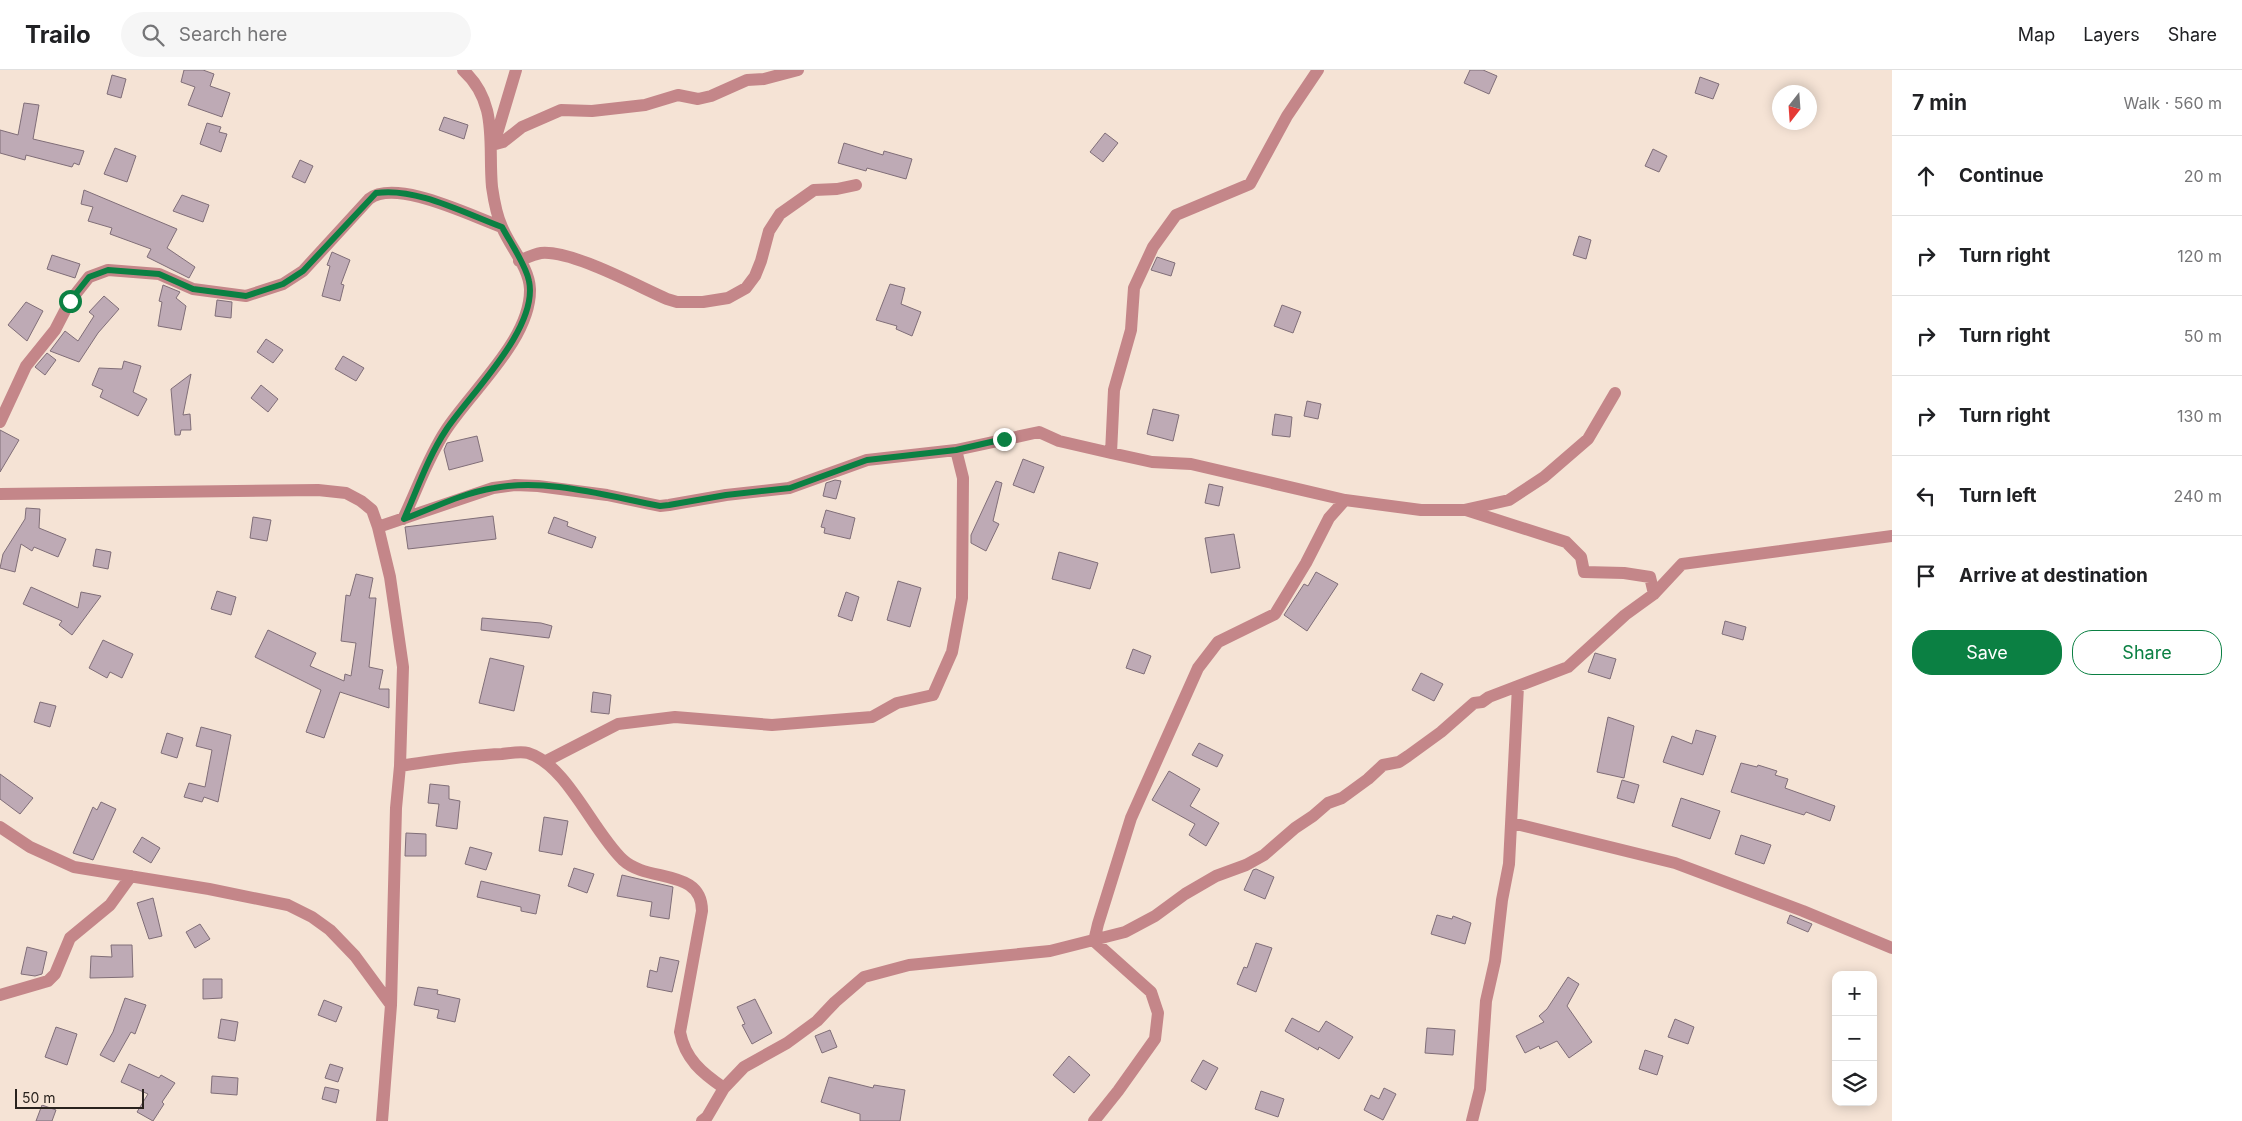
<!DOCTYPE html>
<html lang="en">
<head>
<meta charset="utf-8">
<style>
  :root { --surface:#fff; --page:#f6f6f6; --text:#202124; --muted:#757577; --line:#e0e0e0; --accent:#0b8043 }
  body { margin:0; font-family:Inter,sans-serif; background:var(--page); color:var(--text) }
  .controls { position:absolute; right:15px; bottom:15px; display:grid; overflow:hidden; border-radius:10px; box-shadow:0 2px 12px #0003 }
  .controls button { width:45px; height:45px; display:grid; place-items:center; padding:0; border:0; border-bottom:1px solid var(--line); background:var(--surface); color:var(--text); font:25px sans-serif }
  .compass { position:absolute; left:1772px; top:15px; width:45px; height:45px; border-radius:50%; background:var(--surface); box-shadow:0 2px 12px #0003; rotate:197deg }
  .scale { position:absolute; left:15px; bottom:12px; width:129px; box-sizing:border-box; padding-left:5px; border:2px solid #29221d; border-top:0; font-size:14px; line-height:18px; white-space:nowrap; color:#29221d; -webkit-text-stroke:4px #f5e3d5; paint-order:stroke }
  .stop { position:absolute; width:15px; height:15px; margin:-11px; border:4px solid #0b8043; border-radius:50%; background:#fff }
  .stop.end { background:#0b8043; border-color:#fff; box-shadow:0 1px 5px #0008 }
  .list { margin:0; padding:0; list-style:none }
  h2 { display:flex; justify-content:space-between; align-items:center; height:65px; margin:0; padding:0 20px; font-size:21px }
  h2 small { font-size:16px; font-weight:400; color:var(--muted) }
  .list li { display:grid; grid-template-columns:32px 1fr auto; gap:15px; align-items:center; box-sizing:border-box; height:80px; padding:0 20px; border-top:1px solid var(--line) }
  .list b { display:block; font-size:19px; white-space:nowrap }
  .list em { font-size:16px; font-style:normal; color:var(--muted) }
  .actions { display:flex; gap:10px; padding:15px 20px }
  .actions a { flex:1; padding:11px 0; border:1px solid var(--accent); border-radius:20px; text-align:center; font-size:18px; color:var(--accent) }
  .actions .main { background:var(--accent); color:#fff }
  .icon { flex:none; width:28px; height:28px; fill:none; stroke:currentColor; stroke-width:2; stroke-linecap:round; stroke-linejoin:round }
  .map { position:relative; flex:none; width:1892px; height:1051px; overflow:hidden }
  header { display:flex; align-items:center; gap:30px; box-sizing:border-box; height:70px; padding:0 25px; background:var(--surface); border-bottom:1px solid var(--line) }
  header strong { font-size:24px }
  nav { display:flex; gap:28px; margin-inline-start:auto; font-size:18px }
  .search { width:350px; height:45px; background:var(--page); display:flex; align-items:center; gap:12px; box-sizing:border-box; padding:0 18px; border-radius:28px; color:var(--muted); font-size:19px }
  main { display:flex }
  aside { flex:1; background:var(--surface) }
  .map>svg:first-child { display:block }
  .building { fill:#beaab5; stroke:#806e78 }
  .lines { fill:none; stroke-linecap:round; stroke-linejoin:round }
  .street { stroke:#c48689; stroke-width:12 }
  .route { stroke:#0b8043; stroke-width:6 }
</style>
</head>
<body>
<header>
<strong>Trailo</strong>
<div class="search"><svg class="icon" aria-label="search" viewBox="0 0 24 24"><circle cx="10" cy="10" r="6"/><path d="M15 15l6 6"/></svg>Search here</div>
<nav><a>Map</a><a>Layers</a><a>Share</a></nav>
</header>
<main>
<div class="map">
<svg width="1892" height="1051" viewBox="0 0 1892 1051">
  <rect width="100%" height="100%" fill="#f5e3d5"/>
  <path class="building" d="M184,0h19l11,4 -4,12 20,7 -8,24 -34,-12 7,-18 -14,-5z
    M1470,0h13l14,6 -8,18 -25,-11z
    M112,5l14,4 -5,19 -14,-4z
    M1700,7l19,7 -6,15 -18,-6z
    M24,33l15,2 -6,34 51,12 -5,14 -5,-2 -2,4 -46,-12 -1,5 -25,-7v-23l18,5z
    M444,47l24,8 -4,14 -25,-9z
    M207,53l14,4 -2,5 8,2 -6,18 -21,-8z
    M1105,63l13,10 -15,19 -13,-10z
    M844,73l39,12 1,-4 28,8 -6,20 -39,-11 -1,3 -28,-8z
    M115,78l21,8 -9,26 -23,-8z
    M1653,79l14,7 -8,16 -14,-6z
    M300,90l13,6 -8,17 -13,-6z
    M84,120l93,39 -10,19 28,19 -6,11 -42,-21 4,-8 -41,-15 2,-6 -24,-7 5,-14 -12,-3z
    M182,125l27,10 -6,17 -30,-11z
    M1579,166l12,4 -5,19 -13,-4z
    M332,182l18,8 -9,24 3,1 -4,16 -18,-5 8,-30 -3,-1z
    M52,185l28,9 -5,14 -28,-9z
    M1157,187l18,6 -4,13 -20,-6z
    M890,214l15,4 -4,16 20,8 -9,24 -16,-7 1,-3 -21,-6z
    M163,215l17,7 -4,6 10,8 -5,24 -23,-4 4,-24 -3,-1z
    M104,226l15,13 -21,24 -19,29 -29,-11 15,-20 13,10 16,-25 -5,-4z
    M217,230l15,2 -1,16 -16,-2z
    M26,232l17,9 -16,30 -19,-16z
    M1282,235l19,7 -8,21 -19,-7z
    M266,269l17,11 -10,13 -16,-11z
    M47,283l9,7 -11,15 -10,-8z
    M343,286l21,12 -8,13 -21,-12z
    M124,291l17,5 -8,26 14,7 -9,17 -38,-19 3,-7 -11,-5 7,-17 23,1z
    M191,304l-8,41 7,-1 1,16h-10l-1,5h-5l-4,-46z
    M261,315l17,14 -10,13 -17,-14z
    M1307,331l14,3 -3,15 -14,-3z
    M1153,339l26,6 -6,26 -26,-7z
    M1275,344l17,3 -2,20 -18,-2z
    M0,360l19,10 -19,32z
    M477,366l6,25 -34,9 -5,-20 3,-7z
    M1023,389l21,8 -10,26 -21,-8z
    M835,410l6,1 -5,18 -13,-3 3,-13z
    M996,411l6,2 -9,38 6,3 -13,27 -15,-8v-8z
    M1209,414l14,3 -4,19 -14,-3z
    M26,438l14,1 -1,19 27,11 -8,18 -24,-10 -2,4 -11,-7 -6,28 -15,-4 3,-14 22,-35z
    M826,440l29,8 -5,21 -26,-6 1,-5 -4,-1z
    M493,446l3,23 -88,10 -3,-22z
    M253,447l18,3 -4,21 -17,-3z
    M554,447l14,5 -1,4 29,11 -4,11 -44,-15z
    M1234,464l6,34 -29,5 -6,-35z
    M96,479l15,3 -3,17 -15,-3z
    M1059,482l39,11 -8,26 -38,-10z
    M1316,502l22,12 -31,47 -23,-16 20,-31 4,2z
    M356,504l17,4 -4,20h7l-7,69 14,3 -4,19h10v19l-49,-16 -16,46 -18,-6 15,-42 -66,-33 13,-27 48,23 -6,13 34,15 1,-7 6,2 5,-33 -15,-2 5,-46 4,1z
    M898,511l23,7 -11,39 -23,-7z
    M31,517l47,21 3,-16 20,4 -29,39 -13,-10 3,-4 -39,-17z
    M217,521l19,6 -5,18 -20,-6z
    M846,522l13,5 -7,24 -14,-5z
    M482,548l59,5 11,3 -3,12 -68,-8z
    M1725,551l21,6 -3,13 -21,-6z
    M103,570l30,14 -11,24 -12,-6 -3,6 -18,-10z
    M1133,579l18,7 -7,18 -18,-6z
    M1595,583l21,6 -6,20 -22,-7z
    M490,588l34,8 -10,45 -35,-8z
    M1421,603l22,11 -9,17 -22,-11z
    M593,622l18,3 -2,19 -18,-2z
    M40,632l16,4 -6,21 -16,-5z
    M1608,647l26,9 -10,52 -27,-6z
    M201,657l30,8 -13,67 -14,-5 -2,5 -18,-5 5,-14 16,4 7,-37 -16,-4z
    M1696,660l20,6 -13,39 -40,-13 9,-26 20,8z
    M167,663l16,5 -6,20 -16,-5z
    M1199,673l24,12 -6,12 -25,-12z
    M1741,693l16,4 1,-2 19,6 -2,4 13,4 -3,9 50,18 -5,15 -24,-9 -2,3 -73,-23z
    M1169,701l31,18 -10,17 29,17 -13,23 -17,-11 6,-11 -43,-24z
    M0,704l33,24 -13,16 -20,-15z
    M1622,710l17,5 -5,18 -17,-5z
    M430,714l19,2v13l11,2 -3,28 -21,-3 3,-22 -11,-1z
    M1681,728l39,13 -10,28 -38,-13z
    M101,732l15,7 -23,51 -20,-7 20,-46 4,3z
    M544,747l24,4 -6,34 -23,-4z
    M406,763l20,1v22h-21z
    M1741,765l30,10 -7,19 -29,-10z
    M142,767l18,11 -9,15 -18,-11z
    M470,777l22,6 -6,17 -21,-6z
    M574,798l20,6 -7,19 -19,-7z
    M1256,799l18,8 -9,22 -21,-9 9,-20z
    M622,805l51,12 -4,32 -19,-3 2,-14 -35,-6z
    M481,811l59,14 -4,19 -15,-3v-4l-44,-10z
    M153,828l9,38 -13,3 -12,-36z
    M1437,845l15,4 1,-3 18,7 -6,21 -34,-10z
    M1790,845l22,9 -4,8 -21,-9z
    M200,854l10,15 -15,9 -9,-16z
    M1256,873l16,5 -16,44 -19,-8 7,-17 3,1z
    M111,875h21l1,32 -43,1 1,-22 21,1z
    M27,877l20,5 -5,22 -7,2 -14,-2z
    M660,887l19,4 -7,31 -25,-5 3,-17 7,2z
    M1568,907l11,7 -12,22 25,36 -23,16 -12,-17 -17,8 -1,-3 -14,7 -9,-17 28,-14 -5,-6 8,-7z
    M203,909h19v19l-19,1z
    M418,917l20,3 -1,4 23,5 -5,23 -18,-4 2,-8 -25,-5z
    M125,928l21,7 -11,29 -4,-2 -17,30 -14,-7 13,-23z
    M755,929l17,34 -20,11 -10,-19 3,-1 -8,-17z
    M324,930l18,7 -6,15 -18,-7z
    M1292,948l27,14 7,-11 27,16 -14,22 -20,-12 -1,3 -33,-19z
    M221,949l17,3 -3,19 -17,-3z
    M1675,949l19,8 -6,17 -20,-7z
    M56,957l21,7 -10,31 -22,-8z
    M1427,958l28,2 -2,25 -28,-2z
    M830,960l7,17 -15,6 -7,-17z
    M1645,980l18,6 -6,19 -18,-6z
    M1069,986l21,19 -16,18 -21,-18z
    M1203,990l15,8 -12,22 -15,-9z
    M129,994l30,14 2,-3 14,8 -13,19 2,2 -11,17 -16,-9 11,-18 -27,-12z
    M330,994l13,4 -5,14 -13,-4z
    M212,1006l26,2 -1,17 -26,-2z
    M829,1007l44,11 1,-3 31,5 -5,31h-40v-7l-39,-12z
    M325,1017l14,3 -3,13 -14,-4z
    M1384,1018l12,6 -13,26 -19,-10 7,-15 8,4z
    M1261,1021l23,8 -6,18 -23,-8z
    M42,1035l14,5 -4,11h-16z"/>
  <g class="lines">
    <path class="street" d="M493,71l3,-4 20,-67
      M492,75l11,-3 19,-15 39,-17 31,1 53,-6 33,-10 20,4 13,-3 36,-16 17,-1 34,-9
      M519,191c7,-3 15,-7 22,-8 31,-3 96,33 126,46l10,3h26l25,-4 18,-10 9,-12 6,-15 8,-30 11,-17 34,-24 23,-1 19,-4
      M0,352l26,-56 29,-36 15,-29 19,-24 19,-7 51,4 34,15 53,7 37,-12 20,-13 66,-72c27,-21 102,17 133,28
      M1111,383l3,-63 17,-60 3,-42 19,-41 23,-32 74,-31 37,-68 31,-46
      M0,424l318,-4 28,3 15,8 11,9 6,17 12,50 13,90 -3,99 -4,42 -5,197 -9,116
      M1466,440l100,32 15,15 3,15 40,1 26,4 4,17
      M403,449c14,-29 25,-62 43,-89 26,-40 85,-91 84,-141 -1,-22 -20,-42 -28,-62 -6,-13 -8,-26 -10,-40 -4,-43 7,-84 -29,-117
      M378,457l115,-39 22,-3 23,1 69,9 53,11 9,-1 57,-10 63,-7 78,-28 89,-10 83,-18 20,9 52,12 41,9 39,2 154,36 76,10h43l45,-10 35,-23 44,-38 27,-46
      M546,691l72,-37 57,-7 97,8 100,-8 25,-14 36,-8 19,-43 10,-54 1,-120 -7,-28
      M400,696c34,-5 67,-11 102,-12 8,-1 19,-3 26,-1 39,12 65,79 95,107 25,23 79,8 79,51l-22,121c5,27 22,41 44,56
      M1512,753l163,40 128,48 89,37
      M0,757l30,20 44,20 135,22 79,16 24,12 18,13 25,26 36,49
      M0,925l48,-14 7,-7 15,-36 40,-33 21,-29
      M702,1051l5,-4 17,-29 20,-21 43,-24 30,-22 18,-19 29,-25 45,-12 141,-14 75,-19 30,-16 30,-22 31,-18 30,-11 18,-10 31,-27 18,-12 15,-13 14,-5 26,-19 15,-14 16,-3 9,-6 33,-24 33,-29 8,-1 7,-5 79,-30 57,-52 29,-21 28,-30 210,-28
      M1094,1051l24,-30 37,-52 3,-26 -7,-21 -57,-51 4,-17 33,-106 67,-150 20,-26 57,-28 31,-51 23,-45 16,-18
      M1472,1051l8,-32 6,-88 9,-40 7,-61 7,-36 9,-178"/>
  </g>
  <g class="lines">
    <path class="route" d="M70,231l19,-24 19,-7 51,4 34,15 53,7 37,-12 20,-13 73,-78c40,-6 88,20 126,34 8,15 24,38 27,54 10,47 -59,113 -83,149 -18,27 -29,60 -42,89 29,-11 59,-26 90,-31 54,-10 112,8 166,18l9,-1 57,-10 64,-7 77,-28 89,-10 48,-11"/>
  </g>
</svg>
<div class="controls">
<button>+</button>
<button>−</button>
<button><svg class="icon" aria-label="layers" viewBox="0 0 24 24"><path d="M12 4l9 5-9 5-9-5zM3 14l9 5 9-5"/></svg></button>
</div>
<svg class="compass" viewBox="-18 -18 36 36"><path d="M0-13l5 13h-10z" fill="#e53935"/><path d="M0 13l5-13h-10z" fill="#757577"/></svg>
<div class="scale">50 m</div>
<div class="stop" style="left:70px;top:231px"></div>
<div class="stop end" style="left:1004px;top:369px"></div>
</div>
<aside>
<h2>7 min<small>Walk · 560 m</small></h2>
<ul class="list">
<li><svg class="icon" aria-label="ahead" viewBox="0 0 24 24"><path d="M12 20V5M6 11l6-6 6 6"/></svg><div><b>Continue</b></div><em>20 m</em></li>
<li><svg class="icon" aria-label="right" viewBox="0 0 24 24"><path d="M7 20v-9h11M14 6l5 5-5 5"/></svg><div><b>Turn right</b></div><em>120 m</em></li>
<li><svg class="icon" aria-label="right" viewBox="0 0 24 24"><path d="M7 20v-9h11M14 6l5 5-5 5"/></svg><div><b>Turn right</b></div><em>50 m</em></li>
<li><svg class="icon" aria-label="right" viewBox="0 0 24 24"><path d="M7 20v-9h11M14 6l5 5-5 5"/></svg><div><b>Turn right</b></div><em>130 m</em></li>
<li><svg class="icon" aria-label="left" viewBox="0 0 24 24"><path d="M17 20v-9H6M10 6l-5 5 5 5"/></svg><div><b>Turn left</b></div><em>240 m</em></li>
<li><svg class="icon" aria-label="arrive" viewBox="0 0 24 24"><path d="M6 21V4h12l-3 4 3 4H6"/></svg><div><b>Arrive at destination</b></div></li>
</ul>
<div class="actions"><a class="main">Save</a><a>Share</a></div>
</aside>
</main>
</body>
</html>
